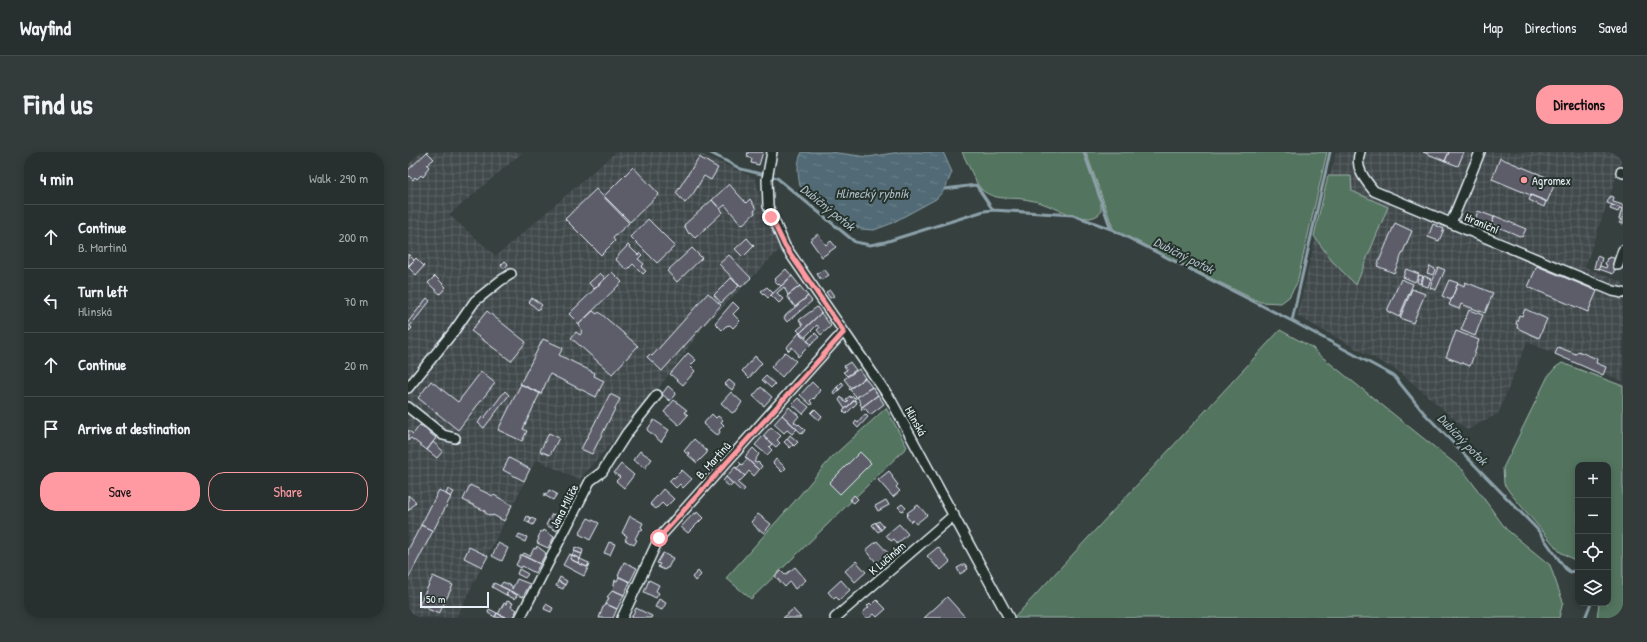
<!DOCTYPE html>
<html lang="en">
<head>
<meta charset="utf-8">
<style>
  :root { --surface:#28302f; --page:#343c3b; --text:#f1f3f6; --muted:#a5a9aa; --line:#444b4b; --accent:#ff9aa2 }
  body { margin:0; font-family:"Patrick Hand",sans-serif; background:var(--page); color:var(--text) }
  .controls { position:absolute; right:12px; bottom:12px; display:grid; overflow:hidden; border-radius:8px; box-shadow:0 2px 10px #0003 }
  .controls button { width:36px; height:36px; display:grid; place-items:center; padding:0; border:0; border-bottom:1px solid var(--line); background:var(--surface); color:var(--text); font:20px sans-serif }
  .scale { position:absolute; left:12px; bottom:10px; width:69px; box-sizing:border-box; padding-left:4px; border:2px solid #e8f1f8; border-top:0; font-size:11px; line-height:14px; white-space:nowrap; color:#e8f1f8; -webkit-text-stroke:3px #26332d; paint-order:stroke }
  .stop { position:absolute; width:12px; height:12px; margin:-9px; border:3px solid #ff9aa2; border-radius:50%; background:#fff }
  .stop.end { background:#ff9aa2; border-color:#fff; box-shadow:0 1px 4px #0008 }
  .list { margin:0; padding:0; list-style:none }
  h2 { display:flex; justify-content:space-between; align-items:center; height:52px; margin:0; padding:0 16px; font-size:17px }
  h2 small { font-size:13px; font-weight:400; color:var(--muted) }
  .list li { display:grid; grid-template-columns:26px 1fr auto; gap:12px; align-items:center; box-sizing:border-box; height:64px; padding:0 16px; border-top:1px solid var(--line) }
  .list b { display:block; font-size:15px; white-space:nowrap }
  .list p { margin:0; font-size:13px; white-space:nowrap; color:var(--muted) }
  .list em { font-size:13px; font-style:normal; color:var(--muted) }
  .actions { display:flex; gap:8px; padding:12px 16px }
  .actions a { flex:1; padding:9px 0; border:1px solid var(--accent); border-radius:16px; text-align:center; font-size:14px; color:var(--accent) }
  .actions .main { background:var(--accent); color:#111 }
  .icon { flex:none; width:22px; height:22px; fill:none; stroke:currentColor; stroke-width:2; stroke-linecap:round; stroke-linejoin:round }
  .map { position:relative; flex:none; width:1215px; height:466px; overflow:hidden; border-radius:16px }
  header { display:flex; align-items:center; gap:24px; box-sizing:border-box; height:56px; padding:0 20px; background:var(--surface); border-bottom:1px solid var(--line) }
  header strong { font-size:19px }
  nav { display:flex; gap:22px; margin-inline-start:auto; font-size:14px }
  .intro { display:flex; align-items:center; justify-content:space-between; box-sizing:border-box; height:96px; padding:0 24px }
  h1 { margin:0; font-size:28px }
  .button { padding:10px 18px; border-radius:16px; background:var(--accent); color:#111; font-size:14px; font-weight:700 }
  main { display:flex; gap:24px; padding:0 24px }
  aside { flex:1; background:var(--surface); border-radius:16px; box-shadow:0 2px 10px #0003 }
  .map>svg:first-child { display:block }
  .industrial { fill:url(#industrial-grid) }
  .green { fill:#53755f; stroke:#9eb3ac }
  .water { fill:url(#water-ripples); stroke:#8da1aa }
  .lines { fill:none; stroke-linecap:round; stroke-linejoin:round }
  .stream { stroke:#8da1aa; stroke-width:3 }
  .building { fill:#5d5d6a; stroke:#e8f1f8 }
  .minor-casing { stroke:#e8f1f8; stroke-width:12 }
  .minor { stroke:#26332d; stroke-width:9 }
  .route { stroke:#ff9aa2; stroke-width:5 }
  .poi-dot { fill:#ff9aa2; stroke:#26332d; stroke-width:1.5 }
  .labels { text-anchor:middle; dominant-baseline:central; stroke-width:4; stroke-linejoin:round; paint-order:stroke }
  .poi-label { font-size:12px; fill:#e8f1f8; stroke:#26332d; text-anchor:start }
  .street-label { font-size:12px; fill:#e8f1f8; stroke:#26332d }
  .water-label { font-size:13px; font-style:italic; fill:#acbbc4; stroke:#26332d }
</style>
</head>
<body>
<header>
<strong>Wayfind</strong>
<nav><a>Map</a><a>Directions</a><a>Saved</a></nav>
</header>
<div class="intro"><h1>Find us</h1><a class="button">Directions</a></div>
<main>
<aside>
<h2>4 min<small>Walk · 290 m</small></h2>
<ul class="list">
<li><svg class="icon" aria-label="ahead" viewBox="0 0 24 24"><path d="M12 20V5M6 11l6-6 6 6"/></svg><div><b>Continue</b><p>B. Martinů</p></div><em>200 m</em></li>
<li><svg class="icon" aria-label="left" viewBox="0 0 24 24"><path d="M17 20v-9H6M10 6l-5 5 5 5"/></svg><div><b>Turn left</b><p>Hlinská</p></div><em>70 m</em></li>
<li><svg class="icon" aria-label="ahead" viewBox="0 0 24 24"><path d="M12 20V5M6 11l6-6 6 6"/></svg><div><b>Continue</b></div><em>20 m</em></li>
<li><svg class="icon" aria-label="arrive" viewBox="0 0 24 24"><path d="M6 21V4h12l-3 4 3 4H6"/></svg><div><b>Arrive at destination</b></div></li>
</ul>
<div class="actions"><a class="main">Save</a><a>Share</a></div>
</aside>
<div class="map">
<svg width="1215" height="466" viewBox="0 0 1215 466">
  <defs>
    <pattern id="industrial-grid" width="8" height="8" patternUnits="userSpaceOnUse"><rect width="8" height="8" fill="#42494c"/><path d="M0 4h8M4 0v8" fill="none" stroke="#5d6467"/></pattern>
    <pattern id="water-ripples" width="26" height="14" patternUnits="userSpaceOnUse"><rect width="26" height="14" fill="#516b76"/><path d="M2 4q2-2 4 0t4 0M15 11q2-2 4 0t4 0" fill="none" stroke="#6a818a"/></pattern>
  </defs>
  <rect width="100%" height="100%" fill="#36403f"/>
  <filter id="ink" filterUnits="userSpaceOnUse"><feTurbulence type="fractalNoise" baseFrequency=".025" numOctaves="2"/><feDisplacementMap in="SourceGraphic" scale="8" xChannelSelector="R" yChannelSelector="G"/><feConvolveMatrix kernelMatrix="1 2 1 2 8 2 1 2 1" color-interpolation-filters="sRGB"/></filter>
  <g filter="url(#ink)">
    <path class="industrial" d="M14,0h101l-74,63 47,41 120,-104h80l59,26 11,41 16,28 -78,79 -49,67 -76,87 -43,-21 -80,159 -48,-1v-452z
      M928,0h287v12l-2,-1 -36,104 36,15 2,-1v100l-96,-39 -29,72 -31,16 -66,-57 -104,-57z"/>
    <path class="green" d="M554,0h121l18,50v10c-3,4 -8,6 -13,6 -20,-1 -39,-15 -59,-18 -18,-4 -32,2 -47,-10 -5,-4 -16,-30 -20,-38z
      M678,0h241l-30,131 -8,14 -8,6 -21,-1 -146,-71z
      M920,24h23l1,15 36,16 -32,78 -24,-24 -18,-25z
      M872,178l33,18 3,4 147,118 43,59 44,36 13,37 -4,16h-545z
      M1154,211l61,23v232h-26l2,-15h9v-138h-30v97l-18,-10 -49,-58 -7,-10 -1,-16 45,-92 8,-9z
      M478,256l21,39 -156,152 -25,-21 67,-75 39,-46z"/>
    <path class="water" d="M394,0h28l38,5 32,-5h43l9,20 -7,17 -9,10 -46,25 -16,6 -13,-1 -11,-5 -50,-38c-2,-11 -4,-23 2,-34z"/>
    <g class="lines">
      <path class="stream" d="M301,0l32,17 36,9 78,64 15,3 15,-3 99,-31 9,-1 80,5 38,14 181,92 102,55 30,37 113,116 28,39 5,4 8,-2
        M676,0l27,77
        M537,37l31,-4 17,25
        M884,169l38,-169
        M1177,466l6,-15"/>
    </g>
    <path class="building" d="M19,0l7,7 -7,6 2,2 -4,5 1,1 -3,4 -2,-2 -4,4 -2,-2 -2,3 -5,-5v-5z
      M340,0h15l-4,13 -8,-2 1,-4 -5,-2z
      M1015,0h26l-4,9z
      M1041,0h15l-6,14 -13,-5z
      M291,5l19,11 -7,12 -7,-4 -11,18 -8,9 -9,-10z
      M1092,6l56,23 -9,21 -55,-23z
      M225,15l26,27 -29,28 -26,-26z
      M321,32l17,19 4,-4 6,10 -2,2 1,2 -13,12 -17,-20 -5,4 -8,-9z
      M188,37l33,34 -16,15 2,3 -14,14 -36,-36z
      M1123,43l15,6 -2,6 -15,-7z
      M1202,44l4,1 -1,5 10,3v4l-16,-6z
      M304,48l11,12 -28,26 -5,-5 -1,1 -5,-9z
      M1204,53l8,3 -2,4 -8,-3z
      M1214,56l1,1v15l-4,-1 2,-3 -2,-1z
      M1070,59l16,6 -3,9 -16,-6z
      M1087,64l31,13 -4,8 -31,-13z
      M240,67l27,27 -18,17 -26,-26z
      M987,71l17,8 -18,42 -17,-7z
      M1025,72l11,5 -5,12 -11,-4z
      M410,82l8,11 5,-4 5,6 -14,10 -12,-17z
      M339,86l7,8 -11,11 -8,-8z
      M220,93l10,10 2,-2 2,2 -4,4 6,5 -3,3 5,4 -3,3 -10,-10 -6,6 -12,-11z
      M284,96l10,10 -25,24 -10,-11z
      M0,102l6,6 -6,6z
      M321,103l22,23 -10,9 -22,-23z
      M1189,104l5,2 -3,11 -5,-1z
      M1202,105l6,2 1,3 -4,12 -14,-5 1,-3 6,2 1,-3 -2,-1 2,-6 2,1z
      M8,106l8,8 -8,9 -8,-8z
      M97,109l3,3 -4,5 -3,-4z
      M1022,114l5,3 -2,6 -6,-2z
      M1129,114l60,25 -9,21 -60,-25z
      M1030,115l7,3 -9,20 -6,-2z
      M378,117l6,7 -11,10 -2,-2 -1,1 -3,-3 1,-2 -1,-1z
      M416,117l5,6 -8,5 -4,-6z
      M998,117l13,5 -4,8 -12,-5z
      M204,120l10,10 -43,42 -10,-10z
      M192,121l5,5 -11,11 -5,-6z
      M1011,123l4,1 -3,8 -3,-2z
      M27,124l11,11 -6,7 -12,-11z
      M384,124l8,10 -12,9 -4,-8 -7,6 6,6 -4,4 -8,-8z
      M1016,124l7,3 -3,8 -7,-2z
      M323,126l8,8 -18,17 -7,-8z
      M993,127l12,5 -14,33 -12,-6z
      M1041,128l9,3 -7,17 -9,-4z
      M1057,130l28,11 -8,20 -24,-9 -2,5 -10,-4 9,-22 6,3z
      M392,134l8,10 -13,11 -8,-11z
      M359,135l6,6 -5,5 -7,-7z
      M1004,137l13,5 -12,29 -13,-5z
      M422,138l4,6 -4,2 -4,-6z
      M300,141l13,12 -59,66 -15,-14 3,-3 2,2z
      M400,144l4,5 -25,21 -3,-4 2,-3z
      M19,146l3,3 -20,25 2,2 -3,3 -1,-9z
      M124,146l10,7 -4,5 -9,-8z
      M325,150l6,6 -6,6 7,7 -7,7 -3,-3 -4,1 -4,4 -7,-7z
      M409,155l4,6 -21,20 -3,-3 6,-5 -4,-5z
      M1117,157l22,10 -8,19 -22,-10 1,-3 -2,-1 3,-9 3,1z
      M1061,158l14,5 -8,21 -14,-6z
      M79,159l39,31 -15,19 -40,-30z
      M185,159l4,3 2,-2 39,34 -26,28 -41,-36 5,-6 4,3 2,-3 -3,-8z
      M413,161l10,13 -10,9 -4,-5 2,-2 -2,-3 -11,11v2l-6,-5z
      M1048,179l23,9 -9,26 -24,-9z
      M391,181l12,11 -13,13 -1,-2 1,-1 -6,-7 -3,4 -3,-3z
      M407,181l4,4 -8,7 -4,-3z
      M135,187l20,9 -4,7 36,18 -1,3 10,5 -8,16 -46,-23 -9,20 -21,-10z
      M1150,195l18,7 2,-3 19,8 -1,4 10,4 -3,8 -48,-21z
      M377,200l11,9 -14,16 -11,-10z
      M280,201l8,7 -6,6 5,5 -12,14 -13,-11z
      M347,204l7,7 -13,15 -7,-7z
      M442,210l6,8 -9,6 -4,-4 4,-2 -3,-4z
      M451,217l6,9 -14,10 -7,-9z
      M73,220l14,11 -37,47 -40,-32 13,-17 27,21z
      M358,224l9,8 -4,4 -9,-8z
      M457,226l7,9 -15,10 -12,12 -6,-9 2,-3 5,6 2,-2 -2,-2 4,-3 1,2 2,-2 1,2 2,-2 -7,-7z
      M321,228l6,5 -3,5 -7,-6z
      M404,230l8,8 -6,9 -1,-1 -3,3 2,2 -1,2 -11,-10z
      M434,230l2,3 -5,5 -2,-3z
      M113,232l19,9 -17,36 4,2 -5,10 -24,-11z
      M260,234l8,7 -6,8 -8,-7z
      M353,235l11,10 -8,9 -11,-10z
      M429,235l2,3 -4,5 -2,-3z
      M464,235l6,8 -16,12 -2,-3 1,-1 -4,-6z
      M97,239l4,4 -25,33 -6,-5 4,-6 2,1z
      M323,240l11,10 -5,8 -5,3 -11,-10z
      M202,242l10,5 -28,55 -11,-5z
      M470,243l6,9 -14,11 -5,-7 -3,2 -1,-2 1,-1z
      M390,246l11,9 -6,7 -11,-10z
      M266,248l13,10 -3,2 4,3 -9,10 -15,-13z
      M447,248l2,3 -11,11 -3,-3z
      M381,255l10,9 -5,6 4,3 1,-1 6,6 -3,4 -20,-19z
      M407,257l7,7 -3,4 -8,-7z
      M304,262l4,4 2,-2 5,4 -2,2 3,3 -5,5 1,2 -2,3 -3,-1 -12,-10z
      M457,262l3,3 -10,11 -4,-4 2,-3 2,2z
      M374,263l15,14 -5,5 -5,-4 -3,3 -10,-9z
      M246,268l15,10 -8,12 -14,-12z
      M12,273l16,13 -9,12 -16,-12 -3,3v-11l5,4z
      M363,275l10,9 -4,4 3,3 -4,4 -13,-11z
      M141,281l10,5 -9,17 -10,-4z
      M382,283l8,7 -4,4 -7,-7z
      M355,284l9,8 -3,3 3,3 -5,5 -12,-10z
      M286,287l13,12v2l-10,10 -9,-8 2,-1 -2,-2 -1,2 -3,-3z
      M379,287l6,6 -3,3 -6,-6z
      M25,290l10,9 -6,7 -10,-8z
      M345,296l6,6 -5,8 3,1 1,-1 4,4 -3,4 -14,-13z
      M232,299l12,8 -7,9 -12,-8z
      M452,300l11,11 -31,31 -11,-11z
      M101,306l21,11 -6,12 -21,-11z
      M339,307l12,11 -5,6 -5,-5 -4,5 -10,-9 2,1 4,-4 -2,-2 3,3z
      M368,307l10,9 -4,4 -9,-9z
      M213,312l13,11 -10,13 -8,-7 4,-4 -6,-4z
      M327,315l10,9 -7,7 7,6 -3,3 -16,-15z
      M274,318l10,9 -9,9 -3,-4 -4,4 -7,-7 4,-4 1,1z
      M481,319l4,5 -1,1 6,8 -2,2 4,4 -7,6 -15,-17z
      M318,325l7,7 -3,3 -7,-6z
      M62,333l23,11 1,-1 18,10 -8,16 -11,-6 -1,1 -7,-3v-2l-22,-11z
      M40,337l6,3 -3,5 -5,-3z
      M255,337l11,10 -8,8 -4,-4 -6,6 -6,-5z
      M31,338l12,7 -18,34 -12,-6z
      M141,338l8,4 -4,6 -9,-5 1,-2 2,1z
      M0,343l8,7 -8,9z
      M446,343l4,4 -4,4 -4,-3z
      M478,348l3,5 -11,6 -3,-5z
      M494,352l4,4 -4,3 -4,-4z
      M510,353l9,10 -11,9 -3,-4 -2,2 -5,-6 2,-2 -1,-1z
      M289,360l6,6 -15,15 -7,-6 13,-14 2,1z
      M144,362l1,1 1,-1 7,3 -1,1 3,2 -6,11 -11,-6z
      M350,362l13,10 -7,9 -4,-3h-2l-2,-3 -5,-5z
      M119,364l4,2 -2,5 -4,-2z
      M222,364l13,7 -2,4 2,2 -4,2 -4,8 2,1 -3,5 -9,-5 2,-4 -5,-3z
      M123,366l5,2 -3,5 -4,-2z
      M180,366l11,5 -9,17 -11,-6z
      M471,369l5,6 -3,3 -5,-7z
      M467,370l6,8 -3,2 -6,-7z
      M491,372l9,10 -11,10 -3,-5 -3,2 -5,-6z
      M13,373l12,6 -25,48v-29z
      M136,378l10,7 -6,11 -11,-5 2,-5h-1l3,-7 2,1z
      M111,382l8,3 -2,5 -8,-4z
      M469,389l13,14 -10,9 2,1 -2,2 -14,-17z
      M201,390l6,2 -5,11 -6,-2z
      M90,391l10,5 -6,13 -10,-5z
      M129,394l9,7 -6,11 -18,-9 2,-2 6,3 4,-8 2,1z
      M61,395l19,9 -6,11 -18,-9z
      M167,395l8,3 -1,4 -8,-3z
      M530,395l12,15 -9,8 -3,-4 -1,1 -10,-11z
      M166,399l8,3 -2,5 -8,-4z
      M255,401l10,5 -5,10h-2l-1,2 -7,-3 2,-3 -3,-1z
      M161,402l3,1 -2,4 17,8 3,-3 -6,12 -21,-11z
      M113,403l19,9 -5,9 -13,-7 -1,2 -5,-3z
      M164,403l8,4 -2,4 -8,-4z
      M172,407l9,4 -2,4 -9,-4z
      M448,409l10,11 -11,10 -10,-11z
      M216,410l13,6 -7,14 -12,-6z
      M557,412l3,5 -8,5 -3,-6z
      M387,415l11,13 -11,9 -5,-7 -5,5 -10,-11 6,-5 4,4z
      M111,417l9,5 -3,4 -8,-4z
      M290,419l3,4 -6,6 -3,-4z
      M25,424l20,9 -14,29 -20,-9z
      M152,425l7,4 -2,4 -7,-4z
      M211,425l11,5 -6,13 -11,-5 2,-10 2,1z
      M109,427l13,5 -7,13 -23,-11 3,-4 9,4v3z
      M241,428l10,5 -3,6 3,2 -3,5 -12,-6z
      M433,428l9,10 -11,10 -3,-3 -2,2 -6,-7z
      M150,429l7,4 -2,4 -7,-3z
      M86,431l15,7 -3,5 -14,-8z
      M205,438l11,5 -7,14 -11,-5 3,-6 -2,-1z
      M101,439l8,4 -2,4 -9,-4z
      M539,445l19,21h-42z
      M251,447l7,4 -4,7 -7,-3z
      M469,448l9,9 -9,8 -3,-3 -5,4h-3l-4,-5 7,-6 -2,-1 3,-3 2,2z
      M99,449l6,2 -2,4 6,3 -5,8h-5l-9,-4 6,-11 2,1z
      M138,452l7,4 -2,4 -7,-3z
      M198,452l11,5 -4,9h-14l4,-11h1z
      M228,456l16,8 -1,2h-20z
      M81,457l8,4 -2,4 -7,-4z
      M385,457l8,9h-18z
      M89,461l8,4 -1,1 -9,-1z"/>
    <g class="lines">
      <g class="minor-casing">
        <path id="minor" d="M364,0l-5,27 1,27 17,40 106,154 118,218
          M952,0c-6,15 5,28 14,39l239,100 10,2
          M1213,20l2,1
          M1043,71l29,-71
          M1210,113l5,-15
          M0,236l46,-57 21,-30 25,-20 11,-7
          M0,255l35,28 12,3
          M112,466l70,-137 12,-9 25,-39 30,-38
          M214,466l37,-80 184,-206
          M427,466l119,-103"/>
      </g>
      <use href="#minor" class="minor"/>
    </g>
  </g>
  <g class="lines" filter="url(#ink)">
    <path class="route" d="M251,386l185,-206 -59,-86 -14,-29"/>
  </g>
  <circle class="poi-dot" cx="1116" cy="28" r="4"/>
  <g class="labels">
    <g class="poi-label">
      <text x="1124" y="28">Agromex</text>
    </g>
    <g class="street-label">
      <text transform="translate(1074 71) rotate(23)">Hraniční</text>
      <text transform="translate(508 269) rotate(61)">Hlinská</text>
      <text transform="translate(305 308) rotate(-48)">B. Martinů</text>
      <text transform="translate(156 354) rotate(-63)">Jana Milíče</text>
      <text transform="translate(479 406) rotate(-41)">K Lučinám</text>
    </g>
    <g class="water-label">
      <text x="464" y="41">Hlinecký rybník</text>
      <text transform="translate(420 55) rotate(39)">Dubičný potok</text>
      <text transform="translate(776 103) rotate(27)">Dubičný potok</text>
      <text transform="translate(1055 287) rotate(46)">Dubičný potok</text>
    </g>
  </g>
</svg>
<div class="controls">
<button>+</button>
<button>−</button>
<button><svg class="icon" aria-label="locate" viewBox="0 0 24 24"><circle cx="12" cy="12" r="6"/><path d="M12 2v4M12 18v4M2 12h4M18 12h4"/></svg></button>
<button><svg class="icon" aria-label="layers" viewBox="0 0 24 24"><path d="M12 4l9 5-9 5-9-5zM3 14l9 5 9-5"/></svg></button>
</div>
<div class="scale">50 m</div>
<div class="stop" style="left:251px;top:386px"></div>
<div class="stop end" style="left:363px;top:65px"></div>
</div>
</main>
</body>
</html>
